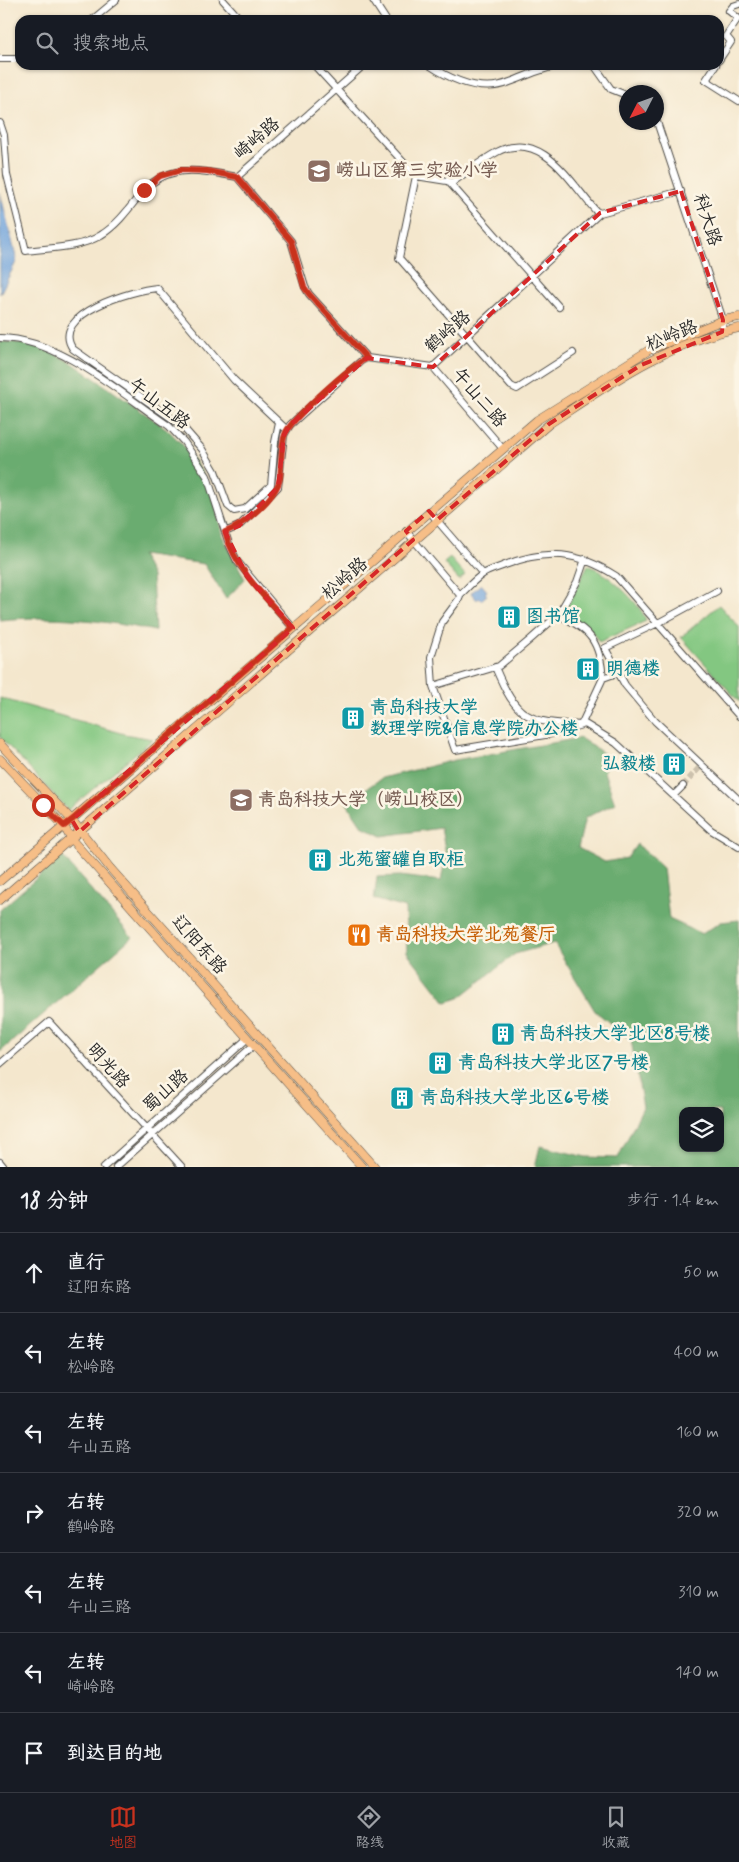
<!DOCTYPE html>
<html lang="zh">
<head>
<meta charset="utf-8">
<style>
  :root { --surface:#171b24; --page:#242831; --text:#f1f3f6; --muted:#9ea1a6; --line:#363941; --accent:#c8321e }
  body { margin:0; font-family:Mynerve,"LXGW WenKai TC",sans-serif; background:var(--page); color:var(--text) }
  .controls { position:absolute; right:15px; bottom:15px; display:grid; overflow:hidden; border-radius:10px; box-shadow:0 1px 4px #0004 }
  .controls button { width:45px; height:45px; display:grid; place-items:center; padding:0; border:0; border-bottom:1px solid var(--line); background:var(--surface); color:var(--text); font:25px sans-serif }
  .compass { position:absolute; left:619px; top:85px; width:45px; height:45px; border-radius:50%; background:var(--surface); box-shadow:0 1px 4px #0004; rotate:228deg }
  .stop { position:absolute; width:15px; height:15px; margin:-11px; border:4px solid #c8321e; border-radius:50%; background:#fff }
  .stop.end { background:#c8321e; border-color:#fff; box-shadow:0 1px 5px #0008 }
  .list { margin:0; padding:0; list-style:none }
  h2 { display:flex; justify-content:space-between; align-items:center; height:65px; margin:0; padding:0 20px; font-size:21px }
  h2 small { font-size:16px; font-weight:400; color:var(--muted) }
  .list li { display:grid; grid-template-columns:32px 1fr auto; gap:15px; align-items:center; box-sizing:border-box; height:80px; padding:0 20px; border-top:1px solid var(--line) }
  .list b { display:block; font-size:19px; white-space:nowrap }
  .list p { margin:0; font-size:16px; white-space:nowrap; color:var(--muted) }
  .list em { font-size:16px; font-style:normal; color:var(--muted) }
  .icon { flex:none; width:28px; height:28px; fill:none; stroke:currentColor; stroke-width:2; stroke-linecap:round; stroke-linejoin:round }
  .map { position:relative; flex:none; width:739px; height:1167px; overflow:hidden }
  .search { position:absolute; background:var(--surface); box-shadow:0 1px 4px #0004; left:15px; right:15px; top:15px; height:55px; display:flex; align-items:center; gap:12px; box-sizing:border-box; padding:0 18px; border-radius:15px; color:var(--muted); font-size:19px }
  .sheet { height:625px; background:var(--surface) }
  nav { display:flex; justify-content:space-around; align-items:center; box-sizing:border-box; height:70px; border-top:1px solid var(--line); background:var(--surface); font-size:14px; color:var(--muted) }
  nav a { display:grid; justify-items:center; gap:2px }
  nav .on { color:var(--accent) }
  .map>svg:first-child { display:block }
  .green { fill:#83c781; stroke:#577956 }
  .forest { fill:#6aac6f; stroke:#4a6c4d; fill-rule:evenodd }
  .water { fill:#70a3dc; stroke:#4e6784 }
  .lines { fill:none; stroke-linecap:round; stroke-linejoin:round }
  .minor-tunnel { stroke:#ccc1ad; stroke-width:6; stroke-dasharray:6 3; stroke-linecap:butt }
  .minor-casing { stroke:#494743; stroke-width:8 }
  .major-casing { stroke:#494743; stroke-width:9 }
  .minor { stroke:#fff; stroke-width:6 }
  .major { stroke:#f6be87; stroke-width:8 }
  .route { stroke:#c8321e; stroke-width:6 }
  .marked { fill:none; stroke:#d62828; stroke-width:4; stroke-dasharray:10 6; stroke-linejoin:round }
  .labels { text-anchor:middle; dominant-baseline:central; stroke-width:5; stroke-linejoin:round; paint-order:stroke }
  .street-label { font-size:18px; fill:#2b2b2b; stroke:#fcf5e5 }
  .education-label { font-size:18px; font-weight:bold; fill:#785e54; stroke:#fcf5e5; text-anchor:start }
  .culture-label { font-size:18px; font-weight:bold; fill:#0d838f; stroke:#fcf5e5; text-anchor:start }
  .food-label { font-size:18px; font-weight:bold; fill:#c56008; stroke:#fcf5e5; text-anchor:start }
</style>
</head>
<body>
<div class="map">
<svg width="739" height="1167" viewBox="0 0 739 1167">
  <rect width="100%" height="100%" fill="#fcf5e5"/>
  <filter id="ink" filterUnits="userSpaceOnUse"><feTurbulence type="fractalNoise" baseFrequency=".02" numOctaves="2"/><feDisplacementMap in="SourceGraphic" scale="10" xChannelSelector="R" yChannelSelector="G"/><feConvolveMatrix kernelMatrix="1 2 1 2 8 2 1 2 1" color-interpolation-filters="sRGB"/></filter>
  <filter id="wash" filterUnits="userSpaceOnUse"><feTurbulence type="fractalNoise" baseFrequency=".0096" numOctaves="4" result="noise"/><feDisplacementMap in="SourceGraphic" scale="20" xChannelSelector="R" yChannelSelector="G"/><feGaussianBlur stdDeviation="1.12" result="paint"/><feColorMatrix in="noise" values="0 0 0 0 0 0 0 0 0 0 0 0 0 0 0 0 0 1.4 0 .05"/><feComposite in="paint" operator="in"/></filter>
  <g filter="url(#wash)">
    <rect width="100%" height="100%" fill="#f4e7cd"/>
    <path class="green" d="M450,558l15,17 -6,5 -15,-17z
      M588,565c17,6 54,39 58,56l-47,21 -8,-12 -28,-16z
      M719,605l20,22v75l-58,-65z
      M0,698l124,36 29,5 -85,71 -68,-73z"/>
    <path class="forest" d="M0,342h13l32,7 26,13 96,67 16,16 18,26 12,25 11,43 21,40 -19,20 -22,-35 -63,-9 11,21 3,55c-51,-11 -103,-16 -155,-11z
      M580,738l31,20 -7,14 11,31 -30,15 -7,30 27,14 22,-4 10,-14 26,24 6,51 33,15 19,-12 18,-2v247h-204l5,-21 46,11 32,1 25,-51 -12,-67 -36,-29 -41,-68 -39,11 -56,44 -13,4 -39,-50 -2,-44 -31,-9 3,-22 23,-1 41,5 5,-26 -5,-27 -59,8 -20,-10 -16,-24 36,-24 73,-18zM683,1111h37v37h-37z
      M62,856l70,81 -132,115v-142z"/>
    <path class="water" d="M0,192l16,65v5l-16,32z
      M481,584l6,7 -2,2 2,2 -6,5 -2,-2 -2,2 -6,-7z"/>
  </g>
  <g filter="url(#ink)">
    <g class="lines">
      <path class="minor-tunnel" d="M683,786l17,-19"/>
      <g class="minor-casing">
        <path id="minor" d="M223,0l18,20
          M373,0l13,20
          M92,20l24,-20
          M0,59h20
          M719,60l12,-18 -5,-6 12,-18 -9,-7 4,-5 6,-2
          M314,65l102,111 37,6c14,-10 29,-22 44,-30 45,-23 73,30 99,59l4,2
          M429,65c24,16 53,29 81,17 17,-6 33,-15 52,-17
          M594,65l17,24 15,6
          M716,65l-10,15 33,21
          M656,119l67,201 -1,12
          M0,123l4,12 3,40 19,76c23,-3 55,-3 75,-16 15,-9 27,-25 38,-39 27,-34 60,-26 98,-19l127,-112
          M416,176l-17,82 112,128 6,3 56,-36
          M237,177l54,64 14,46 4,7 58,64
          M448,181l111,126
          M0,338c61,1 120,55 169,88l15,16 23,34 22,68 8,17 56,67
          M433,367l70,82
          M279,423l-4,19 -4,43 -26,24 -11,2 -6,-5 -13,-35 -13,-22 -21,-24 -108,-76c-25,-35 61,-59 84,-61l77,92 53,50
          M429,511l54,63
          M406,531l54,64
          M225,532l14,-6 39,-39 6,-52 6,-10 71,-64 6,-3 66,9 167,-154 81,-22
          M717,591l-59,32 -53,25 20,37 30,36 84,79
          M558,615c33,14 42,28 45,63
          M495,667c22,52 32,55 86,58l22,-47 14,-5
          M433,686l66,-20 32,-27 27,-24 19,-33 8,-23
          M739,716l-123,-140c-37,-24 -70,-28 -111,-11 -7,3 -16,5 -22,9 -8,5 -16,14 -23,21l-1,4 -17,23 -11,35 2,29 22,64 96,-16 34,-10 31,19 95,87 28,17
          M674,795l9,-9
          M0,1064l49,-42 133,145
          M0,1162l4,5
          M104,1167l144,-129
          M116,1167l138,-122"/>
      </g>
      <g class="major-casing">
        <path id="major" d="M0,744l72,76 38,48 265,299
          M0,759l64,67 7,13 291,328
          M0,881l537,-461 112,-70 74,-30 16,-3
          M0,900l549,-476c59,-39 119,-82 190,-96"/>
      </g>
      <use href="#minor" class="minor"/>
      <use href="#major" class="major"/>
    </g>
  </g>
  <g class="lines" filter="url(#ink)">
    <path class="route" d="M43,805l21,21 8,-6 221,-192c-26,-29 -57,-57 -68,-96 18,-6 52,-35 55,-54 2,-14 0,-34 6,-46 8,-15 65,-67 81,-74l-58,-64 -5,-7 -13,-46 -54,-64 -30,-6 -26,-1 -21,6 -16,14"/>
  </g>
  <path class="marked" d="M681,191l42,129 -1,12 -81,33 -92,59 -112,96 -8,-9 -23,20 7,9 -334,292 -7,-12 221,-192 -46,-52 -22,-44 14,-6 39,-39 6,-52 6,-10 77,-67 66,9 167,-154z"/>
  <defs>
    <g id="school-square" transform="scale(1.25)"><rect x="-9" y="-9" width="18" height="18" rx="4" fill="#8d6e63" stroke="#fcf5e5"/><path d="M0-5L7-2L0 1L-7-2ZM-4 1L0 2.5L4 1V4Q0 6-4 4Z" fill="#fff"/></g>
    <g id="building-square" transform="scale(1.25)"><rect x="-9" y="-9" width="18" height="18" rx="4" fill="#0f9aa8" stroke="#fcf5e5"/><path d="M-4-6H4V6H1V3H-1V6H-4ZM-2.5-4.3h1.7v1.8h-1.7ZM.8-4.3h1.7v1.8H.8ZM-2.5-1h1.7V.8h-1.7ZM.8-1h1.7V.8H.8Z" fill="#fff"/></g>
    <g id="university-square" transform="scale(1.25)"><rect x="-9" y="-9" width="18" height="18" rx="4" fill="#8d6e63" stroke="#fcf5e5"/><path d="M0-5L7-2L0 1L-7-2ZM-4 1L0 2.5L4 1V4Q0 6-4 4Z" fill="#fff"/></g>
    <g id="restaurant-square" transform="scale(1.25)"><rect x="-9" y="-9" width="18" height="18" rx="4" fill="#e8710a" stroke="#fcf5e5"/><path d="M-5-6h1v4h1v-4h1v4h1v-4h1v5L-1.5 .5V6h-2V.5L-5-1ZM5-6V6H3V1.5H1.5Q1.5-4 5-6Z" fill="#fff"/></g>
  </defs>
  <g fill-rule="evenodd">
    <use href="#school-square" x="319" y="171"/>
    <use href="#building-square" x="509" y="617"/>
    <use href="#building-square" x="588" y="669"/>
    <use href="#building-square" x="353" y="718"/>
    <use href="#building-square" x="674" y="764"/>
    <use href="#university-square" x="241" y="800"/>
    <use href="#building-square" x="320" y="860"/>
    <use href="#restaurant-square" x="359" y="935"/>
    <use href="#building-square" x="503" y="1034"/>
    <use href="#building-square" x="440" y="1063"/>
    <use href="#building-square" x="402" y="1098"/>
  </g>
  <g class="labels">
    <g class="street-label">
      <text transform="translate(257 139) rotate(-41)">崎岭路</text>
      <text transform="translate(707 220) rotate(72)">科大路</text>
      <text transform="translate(448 332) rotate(-41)">鹤岭路</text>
      <text transform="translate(672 336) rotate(-22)">松岭路</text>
      <text transform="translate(479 398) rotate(49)">午山二路</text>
      <text transform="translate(159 404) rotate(37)">午山五路</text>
      <text transform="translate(345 579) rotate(-41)">松岭路</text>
      <text transform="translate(199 945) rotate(48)">辽阳东路</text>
      <text transform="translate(108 1066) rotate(48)">明光路</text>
      <text transform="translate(166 1091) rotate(-42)">蜀山路</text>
    </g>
    <g class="education-label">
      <text x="336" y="171">崂山区第三实验小学</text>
      <text x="258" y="800">青岛科技大学（崂山校区）</text>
    </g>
    <g class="culture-label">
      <text x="526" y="617">图书馆</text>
      <text x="606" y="669">明德楼</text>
      <text x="370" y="708">青岛科技大学<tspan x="370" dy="21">数理学院&amp;信息学院办公楼</tspan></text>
      <text x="656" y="764" text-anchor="end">弘毅楼</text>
      <text x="338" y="860">北苑蜜罐自取柜</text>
      <text x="520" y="1034">青岛科技大学北区8号楼</text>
      <text x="458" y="1063">青岛科技大学北区7号楼</text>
      <text x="420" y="1098">青岛科技大学北区6号楼</text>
    </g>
    <g class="food-label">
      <text x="376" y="935">青岛科技大学北苑餐厅</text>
    </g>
  </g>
</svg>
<div class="controls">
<button><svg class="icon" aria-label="layers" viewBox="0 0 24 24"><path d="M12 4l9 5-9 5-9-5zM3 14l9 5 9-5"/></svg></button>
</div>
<svg class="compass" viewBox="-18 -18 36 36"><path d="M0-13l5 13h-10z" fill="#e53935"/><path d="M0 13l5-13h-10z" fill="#9ea1a6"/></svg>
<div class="stop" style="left:43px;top:805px"></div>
<div class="stop end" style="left:144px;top:190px"></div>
<div class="search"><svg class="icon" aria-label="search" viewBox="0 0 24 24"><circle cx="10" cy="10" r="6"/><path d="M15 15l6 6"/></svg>搜索地点</div>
</div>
<section class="sheet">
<h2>18 分钟<small>步行 · 1.4 km</small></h2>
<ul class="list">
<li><svg class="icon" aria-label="ahead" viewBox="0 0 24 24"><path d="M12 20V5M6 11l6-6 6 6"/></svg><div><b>直行</b><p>辽阳东路</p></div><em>50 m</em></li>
<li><svg class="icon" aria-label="left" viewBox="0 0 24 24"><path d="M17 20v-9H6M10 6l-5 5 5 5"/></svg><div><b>左转</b><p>松岭路</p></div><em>400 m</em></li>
<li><svg class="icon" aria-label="left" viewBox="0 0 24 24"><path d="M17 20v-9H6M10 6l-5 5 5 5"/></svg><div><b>左转</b><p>午山五路</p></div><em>160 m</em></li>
<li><svg class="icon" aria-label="right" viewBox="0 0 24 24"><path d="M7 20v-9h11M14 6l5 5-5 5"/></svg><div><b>右转</b><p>鹤岭路</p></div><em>320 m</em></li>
<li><svg class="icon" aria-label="left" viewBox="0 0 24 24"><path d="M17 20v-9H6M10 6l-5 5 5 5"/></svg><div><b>左转</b><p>午山三路</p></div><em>310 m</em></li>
<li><svg class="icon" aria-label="left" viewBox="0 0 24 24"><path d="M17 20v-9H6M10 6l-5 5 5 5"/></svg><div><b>左转</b><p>崎岭路</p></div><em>140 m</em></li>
<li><svg class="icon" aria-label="arrive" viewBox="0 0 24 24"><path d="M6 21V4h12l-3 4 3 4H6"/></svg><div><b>到达目的地</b></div></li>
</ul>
</section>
<nav>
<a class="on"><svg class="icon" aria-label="map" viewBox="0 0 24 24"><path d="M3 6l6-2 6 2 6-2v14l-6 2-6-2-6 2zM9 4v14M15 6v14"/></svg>地图</a>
<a><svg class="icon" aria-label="directions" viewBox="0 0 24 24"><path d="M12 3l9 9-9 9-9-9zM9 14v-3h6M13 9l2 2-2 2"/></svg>路线</a>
<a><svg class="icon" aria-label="saved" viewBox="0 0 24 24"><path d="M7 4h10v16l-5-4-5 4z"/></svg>收藏</a>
</nav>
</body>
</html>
